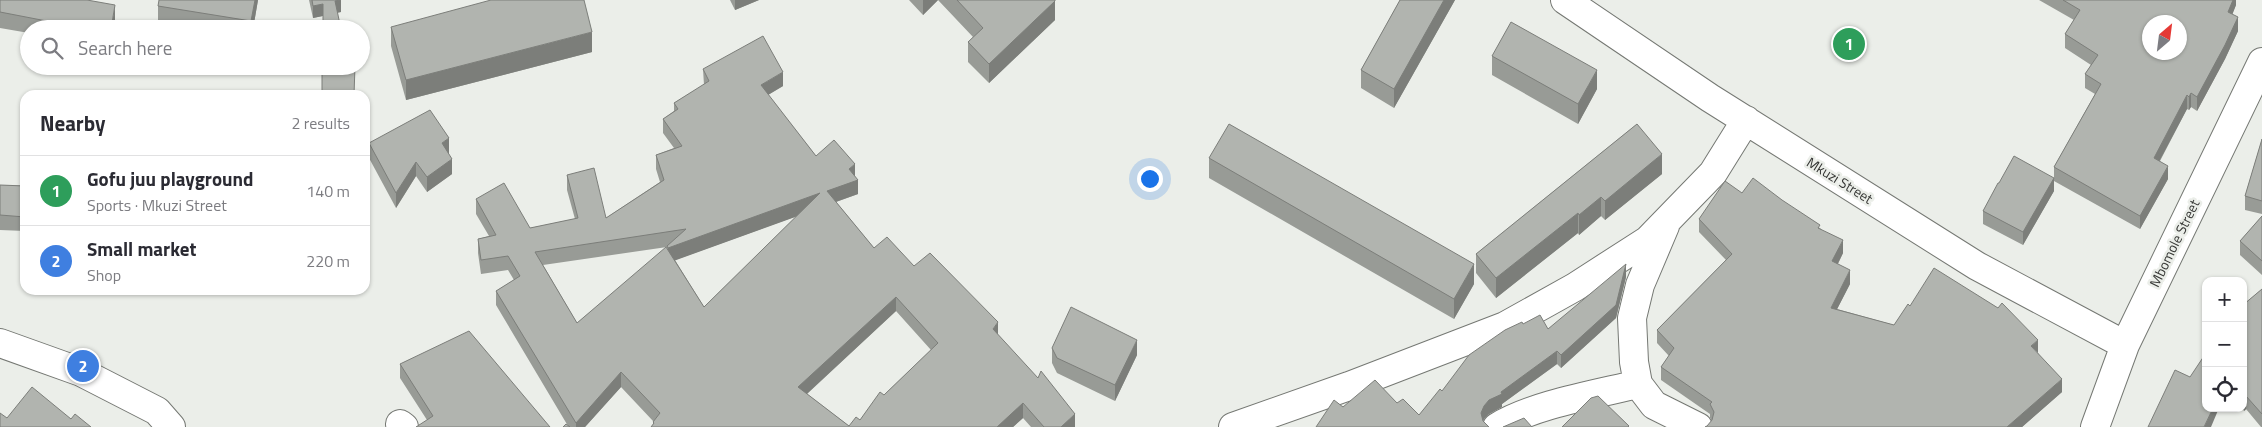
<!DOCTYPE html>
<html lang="en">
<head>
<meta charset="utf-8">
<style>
  :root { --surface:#fff; --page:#f7f7f7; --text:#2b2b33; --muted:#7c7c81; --line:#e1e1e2; --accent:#0b8043 }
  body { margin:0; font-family:"Titillium Web",sans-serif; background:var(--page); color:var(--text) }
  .controls { position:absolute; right:15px; bottom:15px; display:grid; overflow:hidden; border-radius:10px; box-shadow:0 1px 4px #0004 }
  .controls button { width:45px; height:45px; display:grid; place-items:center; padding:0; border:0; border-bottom:1px solid var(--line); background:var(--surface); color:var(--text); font:25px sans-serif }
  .compass { position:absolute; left:2142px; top:15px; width:45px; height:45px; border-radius:50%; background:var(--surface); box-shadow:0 1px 4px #0004; rotate:28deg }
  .you { position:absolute; left:1149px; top:178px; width:18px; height:18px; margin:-12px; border:4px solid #fff; border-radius:50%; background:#1a73e8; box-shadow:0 0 0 8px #1a73e833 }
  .badge { display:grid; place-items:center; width:32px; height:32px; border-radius:50%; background:var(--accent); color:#fff; font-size:16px; font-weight:700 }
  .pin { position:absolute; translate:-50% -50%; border:2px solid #fff; box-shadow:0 1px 5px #0006 }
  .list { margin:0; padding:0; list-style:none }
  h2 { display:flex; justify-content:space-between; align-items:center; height:65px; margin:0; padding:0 20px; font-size:21px }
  h2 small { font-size:16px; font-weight:400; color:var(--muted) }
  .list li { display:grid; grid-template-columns:32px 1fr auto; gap:15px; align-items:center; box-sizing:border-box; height:70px; padding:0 20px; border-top:1px solid var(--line) }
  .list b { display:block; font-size:19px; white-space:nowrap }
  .list p { margin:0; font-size:16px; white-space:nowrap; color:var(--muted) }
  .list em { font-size:16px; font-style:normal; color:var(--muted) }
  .icon { flex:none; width:28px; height:28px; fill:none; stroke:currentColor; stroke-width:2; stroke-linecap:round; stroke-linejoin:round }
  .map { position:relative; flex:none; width:2262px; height:427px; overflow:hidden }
  .search { position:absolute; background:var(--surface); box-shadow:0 1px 4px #0004; left:20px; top:20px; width:350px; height:55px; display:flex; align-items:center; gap:12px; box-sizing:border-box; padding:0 18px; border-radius:28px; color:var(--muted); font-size:19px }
  .panel { position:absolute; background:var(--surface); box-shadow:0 1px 4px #0004; left:20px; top:90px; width:350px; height:205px; border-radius:15px }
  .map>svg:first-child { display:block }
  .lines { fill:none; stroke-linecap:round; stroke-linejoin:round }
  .minor-casing { stroke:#757873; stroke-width:30 }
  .minor { stroke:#fff; stroke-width:28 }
  .wall { fill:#989b96; fill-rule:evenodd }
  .shaded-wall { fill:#7c7e7a }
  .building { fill:#b1b4af; stroke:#7c7e7a; fill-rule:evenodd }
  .labels { text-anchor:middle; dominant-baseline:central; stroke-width:5; stroke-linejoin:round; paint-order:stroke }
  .street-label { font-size:14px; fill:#343533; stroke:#ebeee9 }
</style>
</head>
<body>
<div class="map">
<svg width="2262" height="427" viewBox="0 0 2262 427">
  <rect width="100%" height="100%" fill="#ebeee9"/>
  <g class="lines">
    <g class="minor-casing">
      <path id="minor" d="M1565,0l145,98 267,168 148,79
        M1665,226l-25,59 -8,33 2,44 4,22 16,21 44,22
        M0,343l81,29 76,39 14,16
        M400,424l4,3
        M1233,427l116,-41 156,-60 70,-39 73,-47 65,-67 33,-53
        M1497,427c35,-22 100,-33 141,-43
        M2095,427l30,-82 137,-283"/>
    </g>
    <use href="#minor" class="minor"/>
  </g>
  <path class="wall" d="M0,0l115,21 -1,8h-85v4l-29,-5z
    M258,0l-5,29h-39l-56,-9v-14z
    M309,0h32v12l-28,6z
    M730,0h29l-24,10z
    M909,0h29l-15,15z
    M938,0h117v20l-66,63 -21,-21v-20l5,-5z
    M1400,0h55l-61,108 -33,-20v-18z
    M2039,0h197v5l-4,9 6,17 -13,28 -28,52 -6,-4 -2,3 -2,-1 -27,52 8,18 -28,50 -86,-48v10l-31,54 -40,-21v-13l16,-28 55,-5v-11l41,-73 -10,-6v-14l6,-9 -26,-17v-14l9,-14z
    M391,27l201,25 -186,48 -15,-54z
    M1492,56l105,33 -19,35 -86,-49z
    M703,69l80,17 -15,9 48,61 39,20 3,18 -22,8 38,46 40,18 84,69 77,92h-44l-8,-9 -10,9h-362l2,-2v-4l-32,-34 -36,40h-22l5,-1 -72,-121v-14l18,-11 -6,-10 -27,4 -3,-21v-14l11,-3 -13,-22v-15l54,29 45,-9 -8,-29v-15l39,43 54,-36 -4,-13v-14l18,-7 -11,-15v-14l11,-8v-8l30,-18zM797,216l-93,91 -29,-47zM667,247v1l-90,75 -34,-58zM896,311l35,39 -47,45 -24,25 -11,6 -42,-32z
    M1637,124l25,50 -57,46 -4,-4 -22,19 -1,-2 -82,65 -20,-25v-19z
    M2262,139v75l-17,-4v-14z
    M369,143l80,10h-1l4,21 -25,18 -11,-16 -20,32 -27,-50z
    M1209,158l265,126 -20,35 -245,-141z
    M0,185l25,1v45l-25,-1z
    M1742,193l78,35 23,25 -5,11 12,20 -13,25 57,16 16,-19 128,47 24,39 -40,35h-317l2,-1 5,-5 -2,-3v-4l-49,-34v-13l8,-11 -12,-13v-13l69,-70 -27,-28v-13z
    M2262,216v59l-22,-20v-14z
    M1626,277l-10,41 -55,50 -4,-4 -55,40v3l-13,7 -5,5 -1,2 6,6 -146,-20 54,-4 22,12 23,-24 81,-67 25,5z
    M2262,289v138h-1l-15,-18 -2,2 -2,-3h1v-103z
    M140,290h18l-18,2z
    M1052,348l85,7 -22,46 -58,-28 -5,-10z
    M400,364l150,63 -123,-7 -27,-42z"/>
  <path class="shaded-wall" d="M255,0h3l-5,29h-2v-8z
    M341,0v12l-6,1v-12z
    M735,0h24l-24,10z
    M923,0h15l-15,15z
    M1444,0h11l-61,108v-19z
    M2233,0h3v5l-8,21v-14z
    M1055,1v19l-66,63v-19z
    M323,4v12l-10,2v-12z
    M115,5v16l-1,8h-3z
    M2238,17v14l-13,28 -28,52v-14z
    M592,32v20l-186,48v-20z
    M1597,70v19l-19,35v-20z
    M783,72v14l-22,13v-14z
    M2191,93v14l-2,3v-13z
    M2187,95v14l-33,62v-13z
    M449,138v15l-7,5v-15z
    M1662,154v20l-57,46v-19z
    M452,159v15l-25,18v-15z
    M416,162v14l-20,32v-15z
    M855,164v15l3,1v14l-31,11v-14l22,-22z
    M2168,166v13l-28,50v-13z
    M2054,178v13l-31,54v-13z
    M820,193v15l-152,55v-15z
    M1601,197v19l-22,19v-20z
    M1578,213v20l-82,65v-20z
    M1843,240v13l-11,22v-14z
    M1474,264v20l-20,35v-20z
    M1626,264v13l-10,41 -55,50v-13z
    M1850,270v14l-19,37v-13z
    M896,297v14l-98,91v-15z
    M998,322v15l-5,-8z
    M1137,340v15l-22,46v-16z
    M2038,340v13l-7,-7z
    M1557,351v13l-55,40v3l-13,7 -5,5 -3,7v-13l3,-7 5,-6z
    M621,372v15l-36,40h-9v-4z
    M2062,379v13l-40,35h-15z
    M2246,396v13l-2,2v-14z
    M1023,403v15l-10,9h-16z
    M2213,408h6l-8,19h-7z
    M1075,414v13h-14z"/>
  <path class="building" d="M0,0h87l28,5 -4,24h-23l-88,-17z
    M159,0h96l-4,21 -93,-15z
    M312,0h28l-5,1 6,28h-18v-25l-10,2z
    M491,0h93l8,32 -186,48 -15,-53z
    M957,0h98v1l-66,63 -21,-22 15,-14z
    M1400,0h44l-50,89 -33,-19z
    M2063,0h170l-5,12 10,5 -13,28 -28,52 -6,-4 -2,4 -2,-2 -33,63 14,8 -28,50 -86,-49 47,-83 -16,-10 13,-19 -33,-21 15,-24zM2150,22h30v30h-30z
    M1511,22l86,48 -19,34 -86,-48z
    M763,36l20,36 -22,13 55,71 18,-16 21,24 -6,5 9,11 -31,11 47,57 13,-11 27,29 16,-13 68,69 -5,7 45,49 3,-7 34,43 -14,13h-17l-21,-24 -26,24h-346l3,-4 -1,-1 7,-9 -39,-41 -45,51 -80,-132 24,-15 -12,-20 -27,4 -3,-21 18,-4 -20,-36 28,-16 26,45 48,-10 -11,-43 27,-7 12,50 58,-38 -8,-25 26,-9 -19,-27 15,-10 -4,-6 35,-22 -6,-12zM820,193l-116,114 -38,-60 -89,76 -42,-71 151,-23 -19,17 1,2zM896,297l42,46 -54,52 -4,-3 -20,28 -4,-3 -7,9 -51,-39z
    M322,66h33l-1,29h-32z
    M430,110l19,28 -7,5 10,16 -25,18 -11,-15 -20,31 -27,-50z
    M1229,124l245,140 -20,35 -245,-141z
    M1637,124l25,30 -57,47 -4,-4 -22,18 -1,-2 -82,65 -20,-24z
    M2262,139v62l-17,-5z
    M2014,156l40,22 -31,54 -40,-21 15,-28h1z
    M1753,178l29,22 38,25 -2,3 25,12 -11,21 18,9 -19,38 63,17 14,-21 2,2 24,-38 64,40 4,-5 36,37 -7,6 31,33 -55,48h-302l2,-1 5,-6 2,-8 -4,-8 2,-2 -51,-35 13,-19 -17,-18 75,-76 -33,-35 26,-38 17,12z
    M0,185l25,1v31l-25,-2z
    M2262,216v45l-22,-20z
    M1626,264l-10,41 -55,50 -4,-4 -56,41 1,2 -13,6 -5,6 -3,7 2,8 6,6h-173l18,-27 9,7 32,-27 22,23 6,-4 16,16 21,-26 2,2 27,-36 36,-25 17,-8 1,2 17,-9 8,14z
    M2262,289v125l-16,-18 -2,1 -1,-1v-91z
    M1071,307l66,33 -22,45 -58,-27 -5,-10z
    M469,331l81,96h-134l17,-11 -33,-52z
    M2206,353v55h7l-9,19h-56l27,-57 15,7z
    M32,387l39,32 4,-5 16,13h-91v-14l7,5z
    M1598,396l31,30 -1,1h-66l29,-29z
    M1524,418l8,9h-29z
    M566,424l4,3h-7z"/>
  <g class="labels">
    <g class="street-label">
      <text transform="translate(1840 180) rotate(32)">Mkuzi Street</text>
      <text transform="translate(2174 243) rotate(-64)">Mbomole Street</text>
    </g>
  </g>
</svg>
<div class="controls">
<button>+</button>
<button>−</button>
<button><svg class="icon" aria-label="locate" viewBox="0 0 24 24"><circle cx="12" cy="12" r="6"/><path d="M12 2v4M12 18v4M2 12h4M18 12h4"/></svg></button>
</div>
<svg class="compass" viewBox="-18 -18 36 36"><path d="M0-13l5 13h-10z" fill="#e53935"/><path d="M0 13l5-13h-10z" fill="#7c7c81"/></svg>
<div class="you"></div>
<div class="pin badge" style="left:1849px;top:44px;background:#2e9e5b">1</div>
<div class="pin badge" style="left:83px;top:366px;background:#3f7fe0">2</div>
<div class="search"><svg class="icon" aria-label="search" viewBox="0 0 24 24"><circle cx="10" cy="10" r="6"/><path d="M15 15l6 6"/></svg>Search here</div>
<section class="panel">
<h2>Nearby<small>2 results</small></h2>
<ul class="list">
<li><span class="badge" style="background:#2e9e5b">1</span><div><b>Gofu juu playground</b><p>Sports · Mkuzi Street</p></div><em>140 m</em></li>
<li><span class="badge" style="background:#3f7fe0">2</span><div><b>Small market</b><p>Shop</p></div><em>220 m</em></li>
</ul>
</section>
</div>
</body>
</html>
